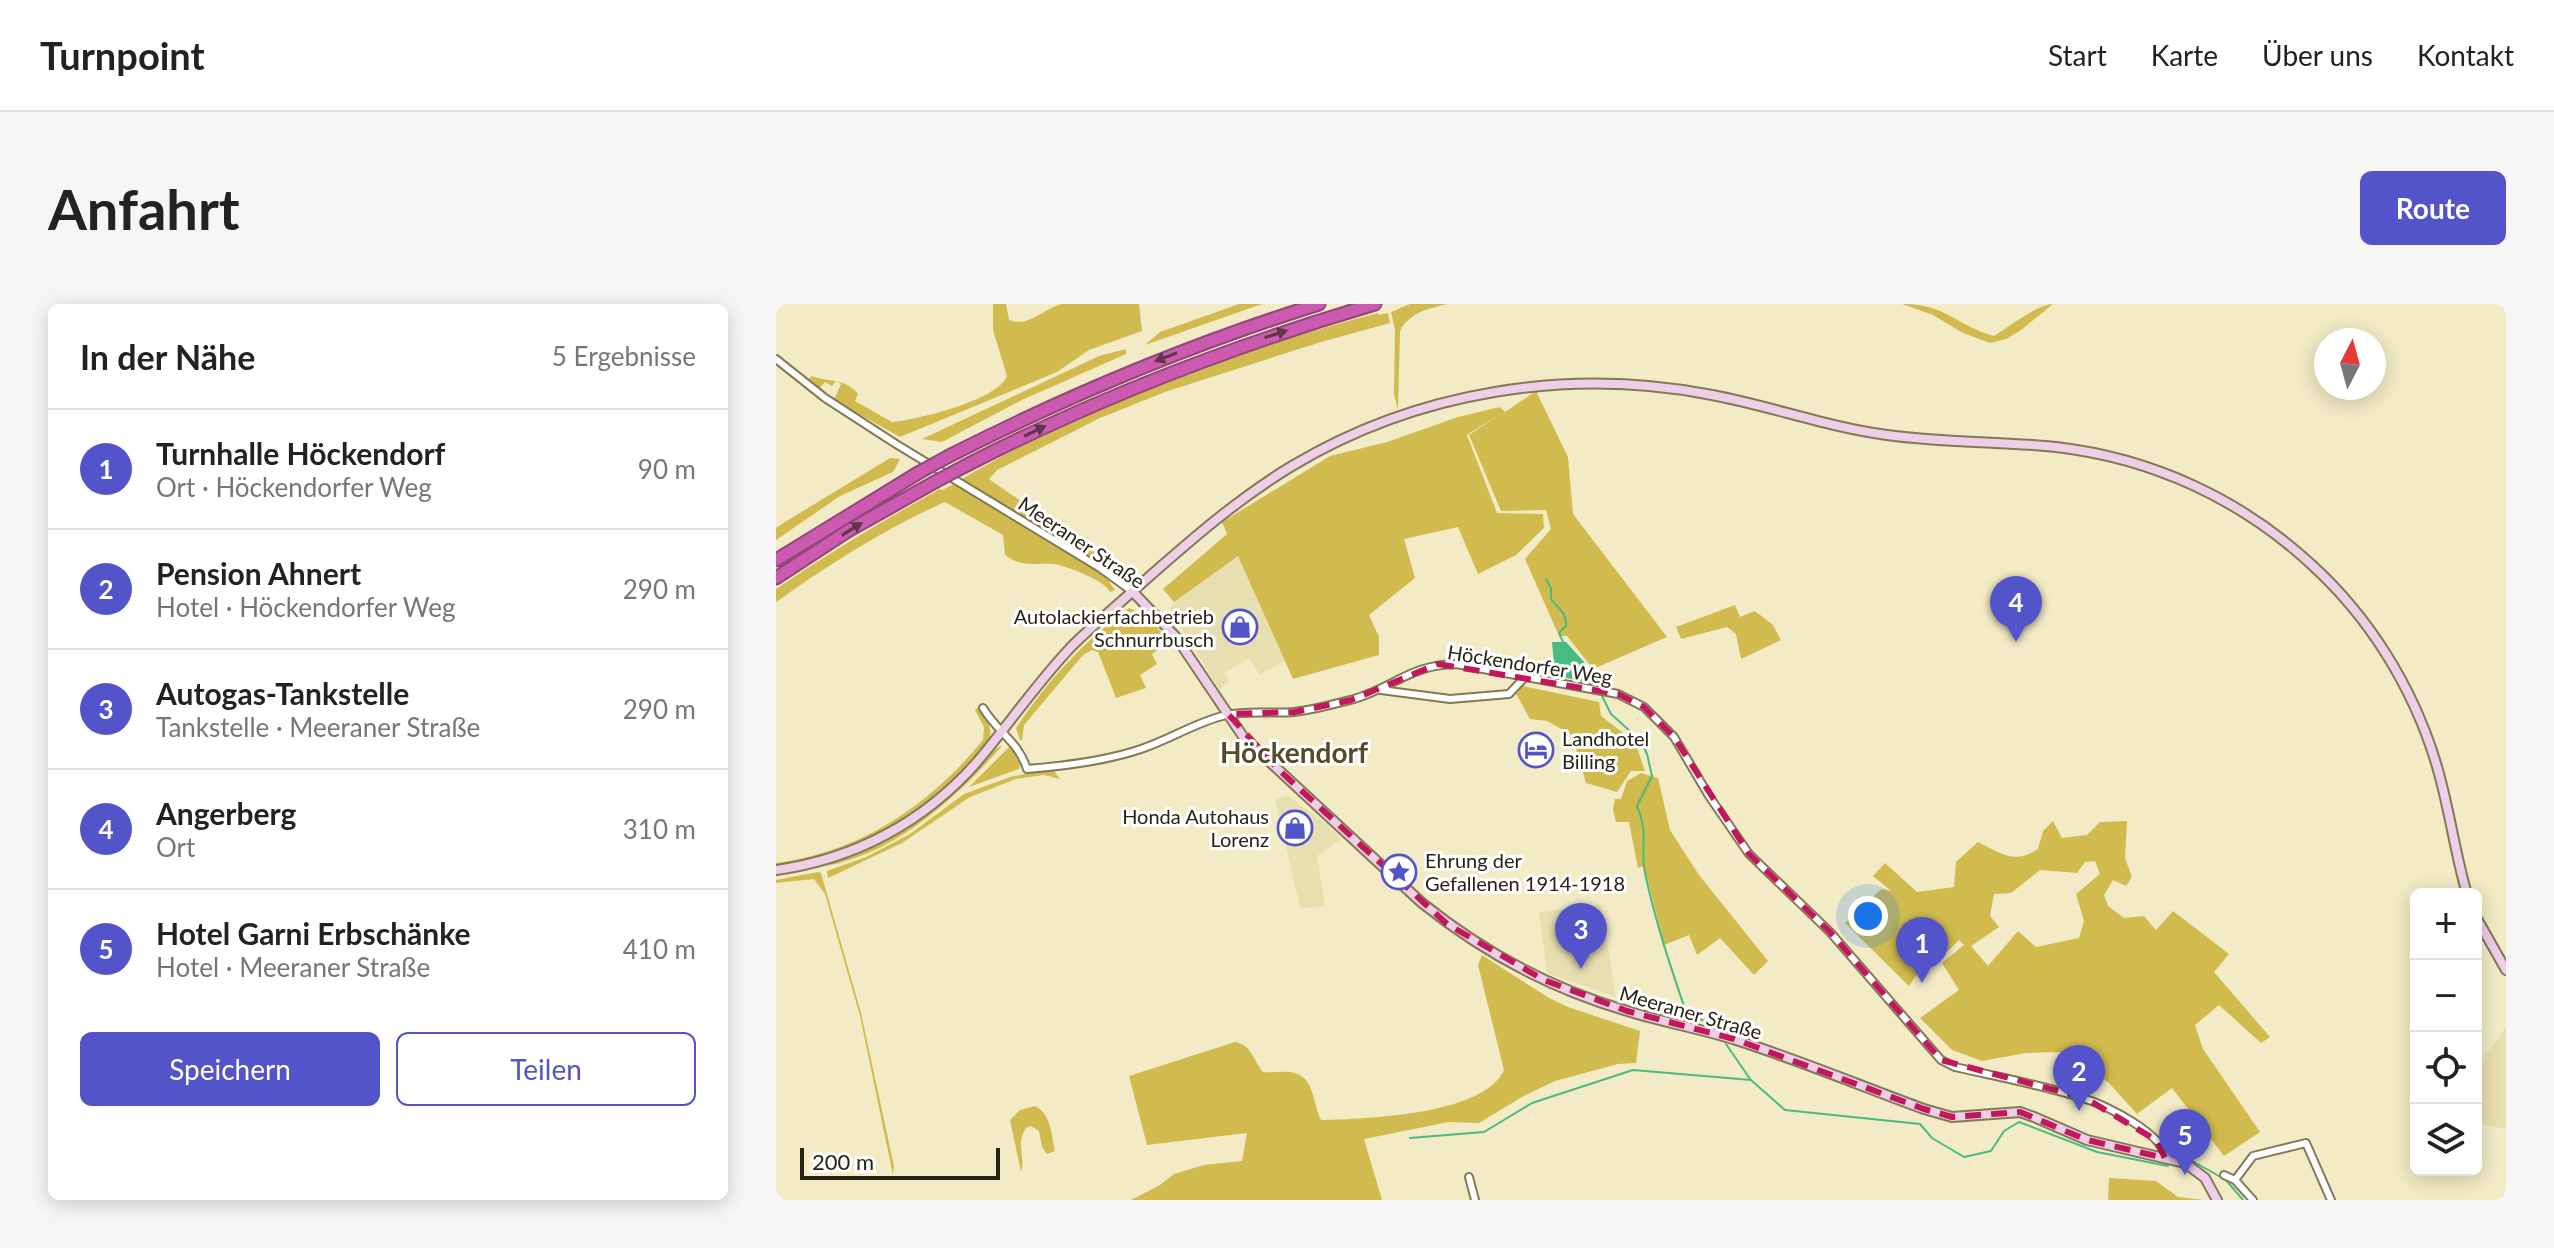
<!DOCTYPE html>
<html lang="de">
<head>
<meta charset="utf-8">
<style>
  :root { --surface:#fff; --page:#f6f6f6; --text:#222; --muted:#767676; --line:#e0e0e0; --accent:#5353ca }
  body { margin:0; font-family:Lato,sans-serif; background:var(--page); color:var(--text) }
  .controls { position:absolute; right:24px; bottom:24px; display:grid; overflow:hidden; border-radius:12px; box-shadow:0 4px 20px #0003 }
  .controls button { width:72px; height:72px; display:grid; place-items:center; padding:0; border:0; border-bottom:2px solid var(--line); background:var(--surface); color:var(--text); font:40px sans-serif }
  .compass { position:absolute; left:1538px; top:24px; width:72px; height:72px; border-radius:50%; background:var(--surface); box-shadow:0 4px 20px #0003; rotate:6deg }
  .scale { position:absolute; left:24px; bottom:20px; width:200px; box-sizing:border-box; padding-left:8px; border:4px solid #262315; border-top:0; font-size:22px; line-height:28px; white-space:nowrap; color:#262315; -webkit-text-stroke:6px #fff; paint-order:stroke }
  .you { position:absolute; left:1092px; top:612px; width:28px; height:28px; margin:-20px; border:6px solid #fff; border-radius:50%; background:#1a73e8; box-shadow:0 0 0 12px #1a73e833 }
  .badge { display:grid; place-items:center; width:52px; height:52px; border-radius:50%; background:var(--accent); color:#fff; font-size:26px; font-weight:700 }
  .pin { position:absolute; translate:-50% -66px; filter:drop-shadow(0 2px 4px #0008) }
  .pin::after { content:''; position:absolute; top:42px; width:28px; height:24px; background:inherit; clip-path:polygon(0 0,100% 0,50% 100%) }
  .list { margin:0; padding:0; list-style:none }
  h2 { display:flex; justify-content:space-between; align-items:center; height:104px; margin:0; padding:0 32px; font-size:34px }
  h2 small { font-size:26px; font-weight:400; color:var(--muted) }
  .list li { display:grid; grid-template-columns:52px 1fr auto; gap:24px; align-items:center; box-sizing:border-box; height:120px; padding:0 32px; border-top:2px solid var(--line) }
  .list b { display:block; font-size:30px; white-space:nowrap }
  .list p { margin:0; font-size:26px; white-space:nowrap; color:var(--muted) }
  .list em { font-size:26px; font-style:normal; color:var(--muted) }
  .actions { display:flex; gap:16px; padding:24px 32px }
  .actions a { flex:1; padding:18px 0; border:2px solid var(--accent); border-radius:12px; text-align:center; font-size:28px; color:var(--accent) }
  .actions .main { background:var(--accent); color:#fff }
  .icon { flex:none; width:44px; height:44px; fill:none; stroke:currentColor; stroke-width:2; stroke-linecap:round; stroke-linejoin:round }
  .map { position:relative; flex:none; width:1730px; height:896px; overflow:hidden; border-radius:12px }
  header { display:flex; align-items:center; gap:48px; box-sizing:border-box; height:112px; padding:0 40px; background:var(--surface); border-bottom:2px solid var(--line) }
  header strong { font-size:38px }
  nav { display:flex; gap:44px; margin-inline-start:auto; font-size:28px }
  .intro { display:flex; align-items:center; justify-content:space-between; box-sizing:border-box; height:192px; padding:0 48px }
  h1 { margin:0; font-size:56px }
  .button { padding:20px 36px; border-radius:12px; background:var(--accent); color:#fff; font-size:28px; font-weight:700 }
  main { display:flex; gap:48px; padding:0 48px }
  aside { flex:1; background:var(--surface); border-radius:12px; box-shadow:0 4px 20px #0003 }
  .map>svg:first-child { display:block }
  .built { fill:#e8dfb1 }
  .green { fill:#d1bb4e; fill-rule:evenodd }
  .water { fill:#48bb81 }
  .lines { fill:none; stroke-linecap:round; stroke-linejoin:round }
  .stream { stroke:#48bb81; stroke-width:2 }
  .street-casing { stroke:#817a57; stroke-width:10 }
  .secondary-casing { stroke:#817a57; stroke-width:12 }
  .highway-casing { stroke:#92477a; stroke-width:15 }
  .street { stroke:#fff; stroke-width:6 }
  .secondary { stroke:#f0cee7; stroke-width:8 }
  .highway { stroke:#cc5ab0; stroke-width:11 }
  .highway-bridge-casing { stroke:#92477a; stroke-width:15; stroke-linecap:butt }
  .highway-bridge { stroke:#cc5ab0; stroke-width:11 }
  .oneway { fill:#60364b }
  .marked { fill:none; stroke:#c2185b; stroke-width:6; stroke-dasharray:16 10; stroke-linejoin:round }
  .labels { text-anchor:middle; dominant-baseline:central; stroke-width:6; stroke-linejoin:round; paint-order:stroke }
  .street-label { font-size:20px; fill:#262315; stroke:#fff }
  .poi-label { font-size:20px; fill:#262315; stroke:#fff; text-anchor:end }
  .district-label { font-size:28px; font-weight:bold; fill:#534c2b; stroke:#fff }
</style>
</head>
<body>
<header>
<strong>Turnpoint</strong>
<nav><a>Start</a><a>Karte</a><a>Über uns</a><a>Kontakt</a></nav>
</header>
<div class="intro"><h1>Anfahrt</h1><a class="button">Route</a></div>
<main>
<aside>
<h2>In der Nähe<small>5 Ergebnisse</small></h2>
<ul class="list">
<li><span class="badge">1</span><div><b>Turnhalle Höckendorf</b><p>Ort · Höckendorfer Weg</p></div><em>90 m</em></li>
<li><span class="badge">2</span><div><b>Pension Ahnert</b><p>Hotel · Höckendorfer Weg</p></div><em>290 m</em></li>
<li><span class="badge">3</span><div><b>Autogas-Tankstelle</b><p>Tankstelle · Meeraner Straße</p></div><em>290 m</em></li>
<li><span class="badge">4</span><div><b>Angerberg</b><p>Ort</p></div><em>310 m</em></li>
<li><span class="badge">5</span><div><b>Hotel Garni Erbschänke</b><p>Hotel · Meeraner Straße</p></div><em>410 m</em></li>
</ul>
<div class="actions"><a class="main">Speichern</a><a>Teilen</a></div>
</aside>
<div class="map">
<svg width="1730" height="896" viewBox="0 0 1730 896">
  <rect width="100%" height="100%" fill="#f3ebc5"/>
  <path class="built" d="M462,252l47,105 -25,14 -11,-17 -24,15 4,9 -10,7 -49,-79 4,-8 16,-13z
    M512,492l39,28 14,15 -24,17 8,50 -25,2 -25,-109z
    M825,601l15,92 -69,-24 -8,-61z
    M1730,723v102l-30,-6v-55z"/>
  <path class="green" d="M217,0h13l3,16c20,8 35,-12 53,-16 15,0 58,0 77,0l3,27 -53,19 -32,22 -157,65 -66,-37 7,-16 -5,-3 -4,5 -7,-4 -6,7 -11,-9 4,-4c17,7 32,1 46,18l-3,7 37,21c25,-2 106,-22 115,-46l-14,-46z
    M463,0h23l-117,41 15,-13z
    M634,0h38c-19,4 -39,9 -48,27l-2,79 -4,-16 1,-64 -4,-18z
    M1126,0c45,0 53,21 92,32 15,-9 44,-32 59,-32l-32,26 -15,9 -16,4 -27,-10 -30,-18z
    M602,9v2l10,-2 2,10 -69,19 -156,50 -65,26 -103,52 -8,9 113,78 -5,5 -135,-83c126,-74 273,-128 416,-166z
    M350,45v5l-104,46 -80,42 -20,-3 177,-83z
    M760,87l32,66 5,57 94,123 -74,32 -26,-33h-8l-34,-77 26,-30 -5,-19 -45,1 -32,-76 34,-23 -36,23 30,78 46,1 1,14 -28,27 -38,19 -20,-47 -54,12 11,39 -46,37 10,22v18l-86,24 -55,-123 -64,46 -11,-13 64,-55 -5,-12 108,-66 57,-14 71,-25 42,-10 5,5z
    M114,154l10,1 -7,13 -53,24 -64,44v-12l9,-6z
    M178,180l139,84 15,12 7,10 -5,2c-4,-11 -43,-26 -56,-28 -18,-1 -34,3 -49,-9l-2,-20 -58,-33c-61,27 -115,62 -169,100v-13c53,-36 108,-69 164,-100l2,1z
    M959,301l5,12 15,-6 18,14 8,15 -40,19 -5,-25 -9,-7 -46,12 -5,-12z
    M353,304l14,6 25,24 -9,6 2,4 -9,6 5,10 -17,11 6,13 -30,10 -18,-46 -6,-2 -9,5 -59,70 -2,15h-2l-4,-12c30,-46 68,-87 113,-120z
    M747,382l76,16 2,14 34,26 10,29h-14l-14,21 -31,-9 -14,-48 -25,-14 -17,-2 -14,-25z
    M202,403c4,7 11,15 12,22 3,11 -11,23 -18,30 -54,64 -115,92 -196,107v-3c85,-11 155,-59 207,-123l1,-13 -9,-17z
    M227,441c-46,52 -106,108 -177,121l1,-3c69,-22 120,-61 168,-114z
    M233,443l4,1 7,17 -1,4 -50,18z
    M270,466l8,1 6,8 -16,-4 -28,4 -46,18 -68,46 -74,35 -1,-7 39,-14 44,-23 54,-40 46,-17z
    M865,469l17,5 12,52 29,45 69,86 -14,14 -34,-37 -23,17 -8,-20 -25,10 -20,-79 -6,2 -9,-46h-13l-3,-13 2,-10h6l6,-18z
    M1277,517l9,17 25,-3 13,-13 27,-1 -2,37 7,19 -6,9 -13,-6 -9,15 4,11 16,12 20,-2 12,14 17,-19 56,43 -15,18 56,65 -9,6 -42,-38 -24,20 8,24 57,83 -36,24 -52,-68 -35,26 -29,-32 -46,-30 -36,1 -44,8 -30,-11 -32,-32 39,-28 -17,-27 22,-18 -5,-5 -13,13 -9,-8 -28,41 -64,-63 32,-30 5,-4 9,2 -18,-15 12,-13 32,29 37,-5 2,-25 22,-20c22,11 37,23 60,7l5,-18zM1319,557l5,13 -24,20 8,27 -5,17 -43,9 -18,-16 -30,35 -17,-20 28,-19 -9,-11 4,-22 17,-1 29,-23 37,3 8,-11z
    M42,568l3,1 40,140 33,153 -1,9 -33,-159 -35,-122 -11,-15 -38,4v-3z
    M706,651l67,43 19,9 72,24 -4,32 -18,1 -63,17 -33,16 -43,26 -30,-1 -85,17 18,61h-251l29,-15 14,-11 30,-9 38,-4 5,-28 -100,12 -18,-69 106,-34c17,3 18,18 28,30 9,1 18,-1 27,0 25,3 22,30 31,48 45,-1 163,-5 183,-50l-26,-105z
    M259,802c17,9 16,29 20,45l-8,3 -5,-7 -3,-16 -8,-5 -5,2c-11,16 0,29 -5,44l-11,-52 10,-10z
    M1333,874l47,3 22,16 26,3h-96z"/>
  <path class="water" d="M776,338h14l19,21 15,23 -45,-11z"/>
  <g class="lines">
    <path class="stream" d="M770,275l5,9v11c7,10 16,13 15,27l-7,7 4,9
      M826,392l9,18 30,27 6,13 5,22 -15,30c12,27 3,41 8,67 10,48 26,95 42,142l39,13
      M950,740l24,35
      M634,834l74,-6 48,-29 101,-33 118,10 34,30 135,14 12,14 32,19 27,-6 13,-20 15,-9 78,30 71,14
      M1411,854l39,22 17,20"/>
    <g class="street-casing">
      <path id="street" d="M0,55l49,39 71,46 204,124 33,24
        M605,386l69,9 59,-5 15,-16
        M207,404c15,25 35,33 44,61 37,-3 79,-8 114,-20 30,-10 55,-27 85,-34 23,-5 45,-1 68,-3 19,-2 41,-8 60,-13 41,-12 55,-34 102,-35l162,30 26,13 30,30 35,59 40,58 81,78 111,128 14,7c43,10 87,18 128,31 22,7 82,36 82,60
        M1448,871l11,5 18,20
        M693,873l6,23
        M1459,876l18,-24 53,-13 25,57"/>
    </g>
    <g class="secondary-casing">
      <path id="secondary" d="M357,288l43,45 68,101 178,165c61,49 127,85 202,107 37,12 75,18 112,30 63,20 125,46 188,69l28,8 68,-5 14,5 53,23 98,23 20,15 12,22
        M0,566c79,-11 148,-48 201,-108 32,-38 60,-79 94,-115 20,-20 42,-38 63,-57 50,-44 100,-89 158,-124 125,-75 277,-99 420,-71 59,11 115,32 175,40 56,8 113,6 169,12 96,11 185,52 256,118 57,52 100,121 123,195 14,44 19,90 32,134
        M1700,613l30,53"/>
    </g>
    <g class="highway-casing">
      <path id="highway" d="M173,152c120,-61 242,-112 370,-152
        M189,162c132,-68 267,-120 410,-162
        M0,256l142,-87
        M0,274l72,-47 85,-48"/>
    </g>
    <use href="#street" class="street"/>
    <use href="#secondary" class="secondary"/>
    <use href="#highway" class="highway"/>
    <g class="highway-bridge-casing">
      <path id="highway-bridge" d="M142,169l31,-17
        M157,179l32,-17"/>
    </g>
    <use href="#highway-bridge" class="highway-bridge"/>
  </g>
  <defs><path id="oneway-solid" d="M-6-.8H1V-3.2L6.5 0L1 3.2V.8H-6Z" transform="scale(2)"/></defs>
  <g class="oneway">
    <use href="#oneway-solid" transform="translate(500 30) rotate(-18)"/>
    <use href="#oneway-solid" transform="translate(390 53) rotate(159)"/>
    <use href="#oneway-solid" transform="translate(259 127) rotate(-26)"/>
    <use href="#oneway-solid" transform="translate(76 225) rotate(-32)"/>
  </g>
  <path class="marked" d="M662,360l180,30 26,13 30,30 75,117 81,78 111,128 144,38 71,42 9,18 -78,-18 -67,-28 -68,5 -28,-8 -190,-70 -107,-28 -83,-31 -97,-56 -169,-155 -50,-55 67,-2 56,-12z"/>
  <defs>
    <g id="shop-ring" transform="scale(1.8)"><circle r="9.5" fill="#fff" stroke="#5353ca" stroke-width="1.5"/><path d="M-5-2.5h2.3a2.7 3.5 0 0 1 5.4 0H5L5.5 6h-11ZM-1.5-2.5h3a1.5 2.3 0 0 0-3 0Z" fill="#5353ca"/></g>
    <g id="hotel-ring" transform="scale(1.8)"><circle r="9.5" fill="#fff" stroke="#5353ca" stroke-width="1.5"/><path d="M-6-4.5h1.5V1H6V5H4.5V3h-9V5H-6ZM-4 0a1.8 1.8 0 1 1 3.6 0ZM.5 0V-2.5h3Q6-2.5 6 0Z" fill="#5353ca"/></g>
    <g id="sight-ring" transform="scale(1.8)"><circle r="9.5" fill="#fff" stroke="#5353ca" stroke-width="1.5"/><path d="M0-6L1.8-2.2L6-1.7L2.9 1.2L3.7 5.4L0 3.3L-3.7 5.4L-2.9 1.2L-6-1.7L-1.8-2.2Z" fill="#5353ca"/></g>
  </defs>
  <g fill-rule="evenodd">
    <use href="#shop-ring" x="464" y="323"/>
    <use href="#hotel-ring" x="760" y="446"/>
    <use href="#shop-ring" x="519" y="524"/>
    <use href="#sight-ring" x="623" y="568"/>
  </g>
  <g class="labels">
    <g class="street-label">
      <text transform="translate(306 238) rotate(34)">Meeraner Straße</text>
      <text transform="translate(754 360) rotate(9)">Höckendorfer Weg</text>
      <text transform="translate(915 708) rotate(16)">Meeraner Straße</text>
    </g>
    <g class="poi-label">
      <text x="438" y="312">Autolackierfachbetrieb<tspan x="438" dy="23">Schnurrbusch</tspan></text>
      <text x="786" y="434" text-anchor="start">Landhotel<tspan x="786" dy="23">Billing</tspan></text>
      <text x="493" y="512">Honda Autohaus<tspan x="493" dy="23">Lorenz</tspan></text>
      <text x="649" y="556" text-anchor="start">Ehrung der<tspan x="649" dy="23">Gefallenen 1914-1918</tspan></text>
    </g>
    <g class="district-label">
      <text x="518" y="448">Höckendorf</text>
    </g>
  </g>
</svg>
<div class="controls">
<button>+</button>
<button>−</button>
<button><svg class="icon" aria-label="locate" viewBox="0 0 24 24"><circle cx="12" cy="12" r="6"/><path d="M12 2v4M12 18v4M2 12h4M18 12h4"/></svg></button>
<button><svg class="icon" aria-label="layers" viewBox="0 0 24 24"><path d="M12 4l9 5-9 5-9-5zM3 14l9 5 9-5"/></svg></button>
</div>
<svg class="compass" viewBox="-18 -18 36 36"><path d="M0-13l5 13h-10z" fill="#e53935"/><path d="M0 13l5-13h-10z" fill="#767676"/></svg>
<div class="scale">200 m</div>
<div class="you"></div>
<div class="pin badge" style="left:1146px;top:679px">1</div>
<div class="pin badge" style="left:1303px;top:807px">2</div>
<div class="pin badge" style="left:805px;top:665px">3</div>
<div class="pin badge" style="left:1240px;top:338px">4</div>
<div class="pin badge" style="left:1409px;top:871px">5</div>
</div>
</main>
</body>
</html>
